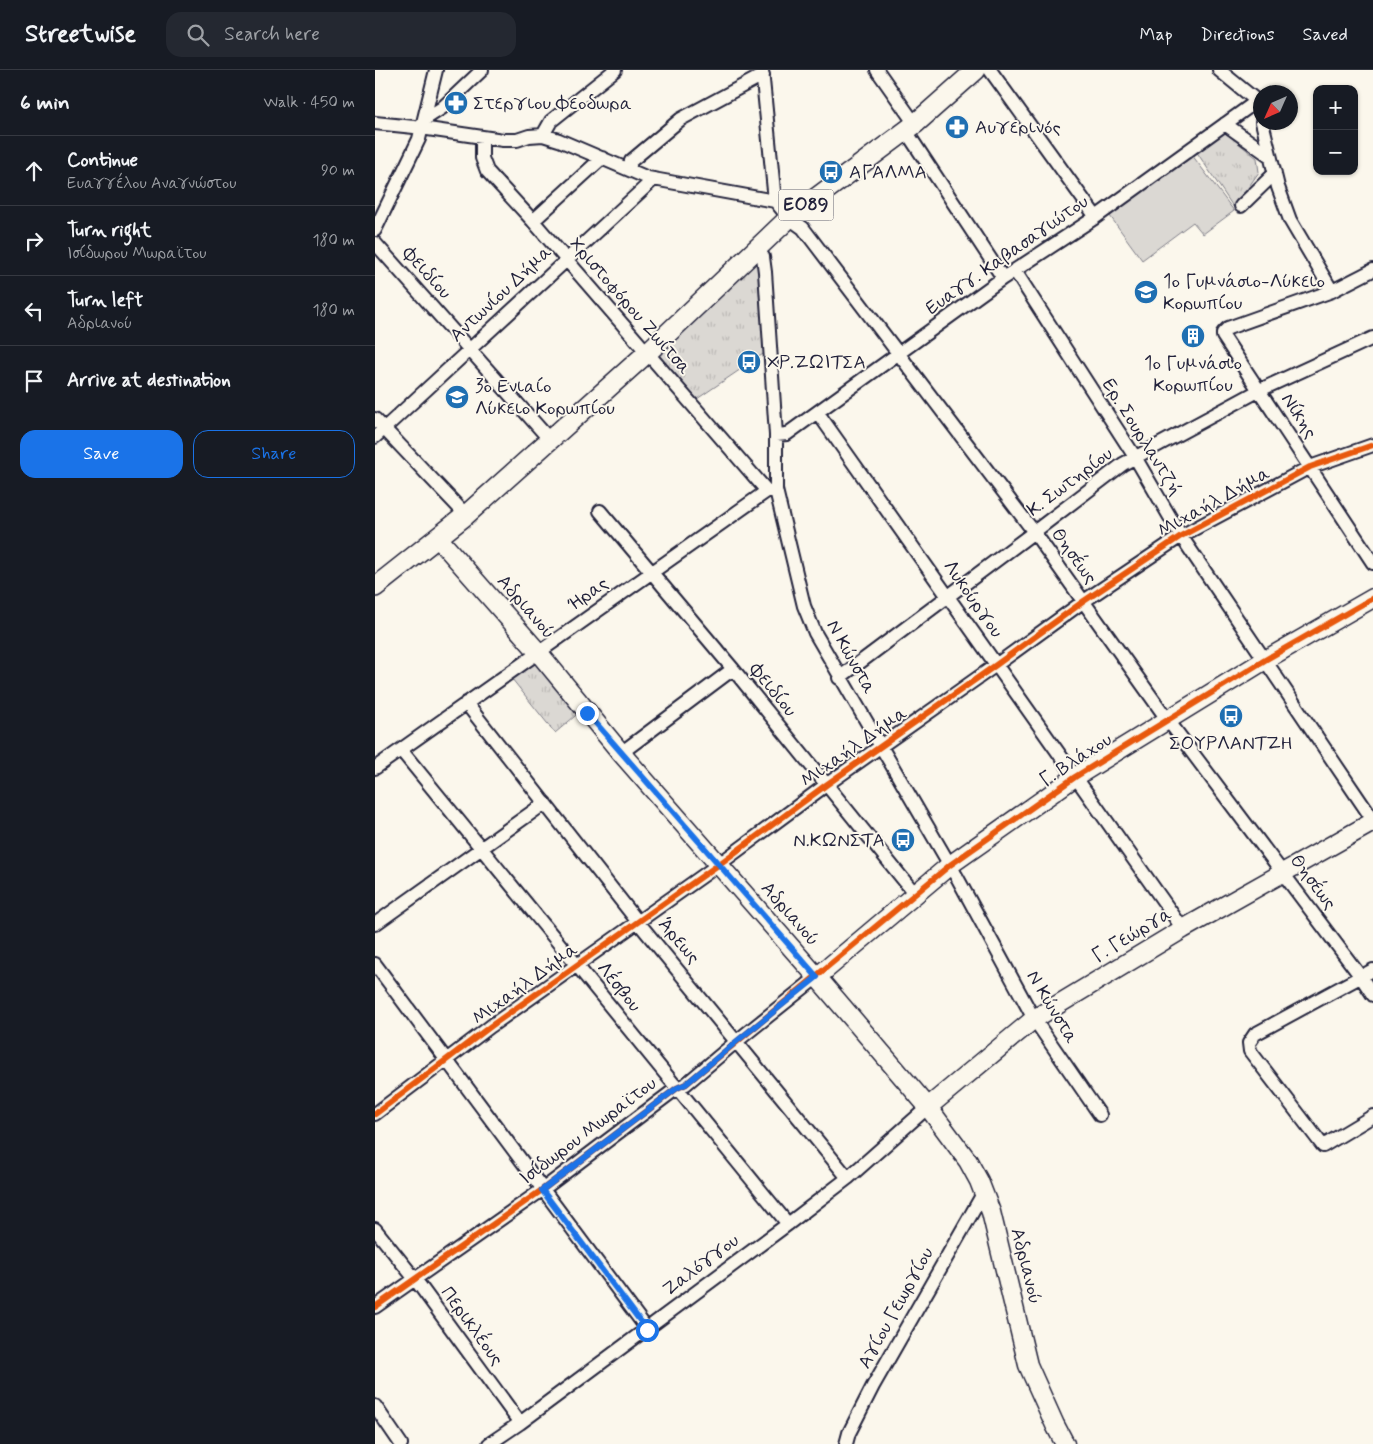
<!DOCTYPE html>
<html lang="en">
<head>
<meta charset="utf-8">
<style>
  :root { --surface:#171b24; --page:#242831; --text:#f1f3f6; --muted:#9ea1a6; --line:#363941; --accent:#1a73e8 }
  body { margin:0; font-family:Mynerve,sans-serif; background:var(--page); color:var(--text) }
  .controls { position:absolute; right:15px; top:15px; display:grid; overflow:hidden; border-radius:10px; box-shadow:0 1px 4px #0004 }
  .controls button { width:45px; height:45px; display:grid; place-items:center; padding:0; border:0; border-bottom:1px solid var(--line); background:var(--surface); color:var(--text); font:25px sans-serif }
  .compass { position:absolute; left:878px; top:15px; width:45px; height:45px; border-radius:50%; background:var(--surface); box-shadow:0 1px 4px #0004; rotate:225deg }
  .stop { position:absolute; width:15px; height:15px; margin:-11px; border:4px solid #1a73e8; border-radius:50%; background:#fff }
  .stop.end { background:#1a73e8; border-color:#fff; box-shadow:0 1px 5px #0008 }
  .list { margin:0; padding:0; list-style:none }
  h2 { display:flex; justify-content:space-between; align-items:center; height:65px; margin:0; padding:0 20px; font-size:21px }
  h2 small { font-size:16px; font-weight:400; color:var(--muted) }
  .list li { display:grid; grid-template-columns:32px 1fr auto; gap:15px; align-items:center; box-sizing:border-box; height:70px; padding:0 20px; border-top:1px solid var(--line) }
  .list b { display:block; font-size:19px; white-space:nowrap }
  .list p { margin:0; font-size:16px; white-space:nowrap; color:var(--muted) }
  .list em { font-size:16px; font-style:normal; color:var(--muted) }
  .actions { display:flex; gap:10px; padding:15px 20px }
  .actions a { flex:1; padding:11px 0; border:1px solid var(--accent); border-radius:15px; text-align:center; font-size:18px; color:var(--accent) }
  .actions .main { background:var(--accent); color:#fff }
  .icon { flex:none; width:28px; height:28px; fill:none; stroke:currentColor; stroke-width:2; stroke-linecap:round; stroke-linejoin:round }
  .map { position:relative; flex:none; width:998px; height:1374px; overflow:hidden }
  header { display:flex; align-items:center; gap:30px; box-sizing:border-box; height:70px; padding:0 25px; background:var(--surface); border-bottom:1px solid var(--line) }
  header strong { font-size:24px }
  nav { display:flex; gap:28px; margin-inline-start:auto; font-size:18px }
  .search { width:350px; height:45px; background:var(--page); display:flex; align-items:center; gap:12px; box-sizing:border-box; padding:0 18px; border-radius:15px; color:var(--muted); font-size:19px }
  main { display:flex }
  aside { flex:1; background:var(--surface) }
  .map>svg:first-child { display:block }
  .grass { fill:url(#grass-tufts); stroke:#7e7d87 }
  .garden { fill:#dbd8d3; stroke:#7e7d87 }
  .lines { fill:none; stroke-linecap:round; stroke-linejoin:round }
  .street-casing { stroke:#22223b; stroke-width:16 }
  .secondary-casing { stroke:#22223b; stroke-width:21 }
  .primary-casing { stroke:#22223b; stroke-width:22 }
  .street { stroke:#fbf7ec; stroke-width:12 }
  .secondary { stroke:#fbf7ec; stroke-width:18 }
  .primary { stroke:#fbf7ec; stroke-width:19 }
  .cycleway-casing { stroke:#fbf7ec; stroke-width:9 }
  .cycleway { stroke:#e8590c; stroke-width:6 }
  .route { stroke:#1a73e8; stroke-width:6 }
  .labels { text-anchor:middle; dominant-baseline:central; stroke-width:4; stroke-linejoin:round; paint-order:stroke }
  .shield { fill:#fbf7ec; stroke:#636270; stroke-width:1 }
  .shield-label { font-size:18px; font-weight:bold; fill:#22223b }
  .poi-label { font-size:19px; fill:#22223b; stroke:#fbf7ec; text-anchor:start }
  .street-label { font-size:19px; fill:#22223b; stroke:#fbf7ec }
</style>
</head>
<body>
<header>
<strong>Streetwise</strong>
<div class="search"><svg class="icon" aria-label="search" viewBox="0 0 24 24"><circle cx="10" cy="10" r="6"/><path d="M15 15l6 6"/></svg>Search here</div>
<nav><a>Map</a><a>Directions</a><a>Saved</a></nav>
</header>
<main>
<aside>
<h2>6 min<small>Walk · 450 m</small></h2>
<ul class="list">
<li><svg class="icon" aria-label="ahead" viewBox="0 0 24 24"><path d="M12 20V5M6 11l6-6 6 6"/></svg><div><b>Continue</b><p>Ευαγγέλου Αναγνώστου</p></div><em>90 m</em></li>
<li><svg class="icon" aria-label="right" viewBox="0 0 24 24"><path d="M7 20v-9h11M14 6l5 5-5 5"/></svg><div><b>Turn right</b><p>Ισίδωρου Μωραϊτου</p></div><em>180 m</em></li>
<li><svg class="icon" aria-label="left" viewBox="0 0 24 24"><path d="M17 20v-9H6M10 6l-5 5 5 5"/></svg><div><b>Turn left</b><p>Αδριανού</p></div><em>180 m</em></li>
<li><svg class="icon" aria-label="arrive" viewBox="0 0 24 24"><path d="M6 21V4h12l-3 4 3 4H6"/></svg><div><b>Arrive at destination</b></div></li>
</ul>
<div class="actions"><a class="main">Save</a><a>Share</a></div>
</aside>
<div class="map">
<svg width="998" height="1374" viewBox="0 0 998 1374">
  <defs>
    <pattern id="grass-tufts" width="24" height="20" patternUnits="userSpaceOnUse" patternTransform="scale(1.25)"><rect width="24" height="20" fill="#dbd8d3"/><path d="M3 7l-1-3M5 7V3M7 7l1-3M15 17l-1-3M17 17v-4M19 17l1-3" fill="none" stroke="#bcb9b6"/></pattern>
  </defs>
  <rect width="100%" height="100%" fill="#fbf7ec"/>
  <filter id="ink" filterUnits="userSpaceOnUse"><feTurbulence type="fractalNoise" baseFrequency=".02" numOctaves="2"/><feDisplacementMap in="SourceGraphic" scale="10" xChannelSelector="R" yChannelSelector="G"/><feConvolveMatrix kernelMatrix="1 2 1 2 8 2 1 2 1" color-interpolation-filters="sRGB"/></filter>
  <g filter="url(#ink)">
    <path class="grass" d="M848,61l34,27 2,14 -21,30 -2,9 -40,-60z
      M382,191l4,8 5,83 -69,47 -42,-48z
      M162,591l44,50 -26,22 -43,-54z"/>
    <path class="garden" d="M817,85l42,56 -31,23 -10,-12 -51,38 -32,-44z"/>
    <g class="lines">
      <g class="street-casing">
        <path id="street" d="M387,0l13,131 14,17 14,10 231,304 133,187 194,258 12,18
          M502,0l38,54
          M615,0l106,147
          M844,0l38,31 4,13
          M50,49l17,-11 40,-38
          M887,52l16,65 12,33 42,71
          M0,53l39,4 89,13h14l12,-4 14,-1 16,5 89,38 127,23
          M850,54l45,32
          M531,61l97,147
          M168,65l8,-14 64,-51
          M107,68v20l5,13 46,50 234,270
          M254,99l2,-8 50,-42 82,-44
          M866,136l34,-33
          M158,151l69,-63
          M0,160l44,-91 17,-69
          M0,173l175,197
          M381,178l7,9 2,15 11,163v55l28,116 11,27 143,246 76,140 66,96
          M998,200l-41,21 -104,37 -5,5v3l150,227
          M640,201l120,186 46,79 192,284
          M443,343l365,516
          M0,349l91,96
          M401,365l11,-1 216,-156 93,-61 161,-116
          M0,367l279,-258
          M225,441l133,158 182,225
          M464,608l195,-146 89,-68 137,-74 113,-52
          M91,633l172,219 210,256
          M26,680l387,474
          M246,683l112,-84
          M0,698l392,-277 9,-1
          M0,854l170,-121
          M0,894l272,365
          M998,900l-118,64 -6,9 1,8 73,95 50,-30
          M0,1044l116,-88 227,-161 108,-80 170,-120 88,-64 97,-65 129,-69 63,-22
          M0,1159l40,50 105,144
          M0,1237l167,-117 135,-102 9,-4 51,-43 80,-64
          M0,1336l26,38
          M114,1374l31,-21 268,-199 60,-46 80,-71
          M471,1374l3,-11 24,-47 111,-194"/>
      </g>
      <g class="secondary-casing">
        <path id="secondary" d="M63,468l100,114 83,101 196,224 111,130 40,54 11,20 12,31 37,153 27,60 10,19
          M442,907l133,-112 125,-88 190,-117 108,-62
          M553,1037l106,-88 149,-90 190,-107"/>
      </g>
      <g class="primary-casing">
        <path id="primary" d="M0,517l91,-72 181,-162 142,-135 126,-94 61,-54"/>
      </g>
      <use href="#street" class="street"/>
      <use href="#secondary" class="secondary"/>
      <use href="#primary" class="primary"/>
      <g class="cycleway-casing">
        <path id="cycleway" d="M0,1044l116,-88 227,-161 108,-80 170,-120 88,-64 97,-65 129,-69 63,-22
          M0,1237l167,-117 135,-102 9,-4 264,-219 125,-88 190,-117 108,-62"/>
      </g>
      <use href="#cycleway" class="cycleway"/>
    </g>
  </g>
  <g class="lines" filter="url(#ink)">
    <path class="route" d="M212,643l230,264 -80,64 -51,43 -9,4 -135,102 105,140"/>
  </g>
  <defs>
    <g id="pharmacy-disc" transform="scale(1.25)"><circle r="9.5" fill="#1f6fb2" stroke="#fbf7ec"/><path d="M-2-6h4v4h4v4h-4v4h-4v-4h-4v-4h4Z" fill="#fff"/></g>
    <g id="bus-disc" transform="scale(1.25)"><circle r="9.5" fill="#1f6fb2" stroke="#fbf7ec"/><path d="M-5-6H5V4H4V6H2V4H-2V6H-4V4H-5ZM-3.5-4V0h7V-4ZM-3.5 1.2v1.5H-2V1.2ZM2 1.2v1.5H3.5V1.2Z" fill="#fff"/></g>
    <g id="school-disc" transform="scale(1.25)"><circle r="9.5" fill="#1f6fb2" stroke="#fbf7ec"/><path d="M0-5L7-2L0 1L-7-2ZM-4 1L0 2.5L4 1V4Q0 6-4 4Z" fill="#fff"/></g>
    <g id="building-disc" transform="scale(1.25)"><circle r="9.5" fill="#1f6fb2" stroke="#fbf7ec"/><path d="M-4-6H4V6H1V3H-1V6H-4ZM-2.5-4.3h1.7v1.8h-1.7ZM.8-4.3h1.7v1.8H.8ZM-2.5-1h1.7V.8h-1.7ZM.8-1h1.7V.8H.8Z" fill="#fff"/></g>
  </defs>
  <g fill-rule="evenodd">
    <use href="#pharmacy-disc" x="81" y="33"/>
    <use href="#pharmacy-disc" x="582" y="57"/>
    <use href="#bus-disc" x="456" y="102"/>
    <use href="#school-disc" x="771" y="222"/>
    <use href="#building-disc" x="818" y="266"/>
    <use href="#bus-disc" x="374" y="292"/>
    <use href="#school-disc" x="82" y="327"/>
    <use href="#bus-disc" x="856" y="646"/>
    <use href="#bus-disc" x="528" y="770"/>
  </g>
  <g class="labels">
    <rect class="shield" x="403.5" y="119.5" width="55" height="31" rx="4"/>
    <g class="shield-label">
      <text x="431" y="135">ΕΟ89</text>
    </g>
    <g class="poi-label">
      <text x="98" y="33">Στεργιου Φεοδωρα</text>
      <text x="600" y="57">Αυγερινός</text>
      <text x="474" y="102">ΑΓΑΛΜΑ</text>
      <text x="788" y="211">1ο Γυμνάσιο-Λύκειο<tspan x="788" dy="22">Κορωπίου</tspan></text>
      <text x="392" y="292">ΧΡ.ΖΩΙΤΣΑ</text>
      <text x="818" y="293" text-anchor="middle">1ο Γυμνάσιο<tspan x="818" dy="22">Κορωπίου</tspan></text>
      <text x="100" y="316">3ο Ενιαίο<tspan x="100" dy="22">Λύκειο Κορωπίου</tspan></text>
      <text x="856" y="673" text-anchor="middle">ΣΟΥΡΛΑΝΤΖΗ</text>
      <text x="510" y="770" text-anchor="end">Ν.ΚΩΝΣΤΑ</text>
    </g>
    <g class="street-label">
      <text transform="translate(632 185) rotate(-35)">Ευαγγ. Καβασαγιώτου</text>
      <text transform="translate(52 203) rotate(48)">Φειδίου</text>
      <text transform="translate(126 224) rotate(-43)">Αντωνίου Δήμα</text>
      <text transform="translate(255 236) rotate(49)">Χριστοφόρου Ζωίτσα</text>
      <text transform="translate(924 346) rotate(57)">Νίκης</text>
      <text transform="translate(767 367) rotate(58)">Ερ. Σουρλαντζή</text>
      <text transform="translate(695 412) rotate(-37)">Κ. Σωτηρίου</text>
      <text transform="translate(839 432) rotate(-29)">Μιχαήλ Δήμα</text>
      <text transform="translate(699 486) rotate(54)">Θησέως</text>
      <text transform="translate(213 524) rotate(-35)">Ήρας</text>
      <text transform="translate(598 529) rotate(55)">Λυκούργου</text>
      <text transform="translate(151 537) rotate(49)">Αδριανού</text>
      <text transform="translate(476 587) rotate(61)">Ν Κώνστα</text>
      <text transform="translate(398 620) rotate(51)">Φειδίου</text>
      <text transform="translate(479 677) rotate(-35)">Μιχαήλ Δήμα</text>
      <text transform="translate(701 690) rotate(-33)">Γ. Βλάχου</text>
      <text transform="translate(938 812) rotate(53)">Θησέως</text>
      <text transform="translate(415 844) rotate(49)">Αδριανού</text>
      <text transform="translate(757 865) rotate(-31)">Γ. Γεώργα</text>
      <text transform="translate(304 871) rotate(50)">Άρεως</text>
      <text transform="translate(150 914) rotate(-36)">Μιχαήλ Δήμα</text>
      <text transform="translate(244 917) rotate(51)">Λέσβου</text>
      <text transform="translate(677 937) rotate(59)">Ν Κώνστα</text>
      <text transform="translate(213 1061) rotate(-37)">Ισίδωρου Μωραϊτου</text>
      <text transform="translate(326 1195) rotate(-37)">Ζαλόγγου</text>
      <text transform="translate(651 1196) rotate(76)">Αδριανού</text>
      <text transform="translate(521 1238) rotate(-61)">Αγίου Γεωργίου</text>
      <text transform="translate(97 1256) rotate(54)">Περικλέους</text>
    </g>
  </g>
</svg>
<div class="controls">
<button>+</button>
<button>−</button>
</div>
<svg class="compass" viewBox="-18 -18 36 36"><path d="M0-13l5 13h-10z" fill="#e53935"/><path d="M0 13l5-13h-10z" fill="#9ea1a6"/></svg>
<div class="stop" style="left:272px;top:1260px"></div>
<div class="stop end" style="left:212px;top:643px"></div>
</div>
</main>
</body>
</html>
